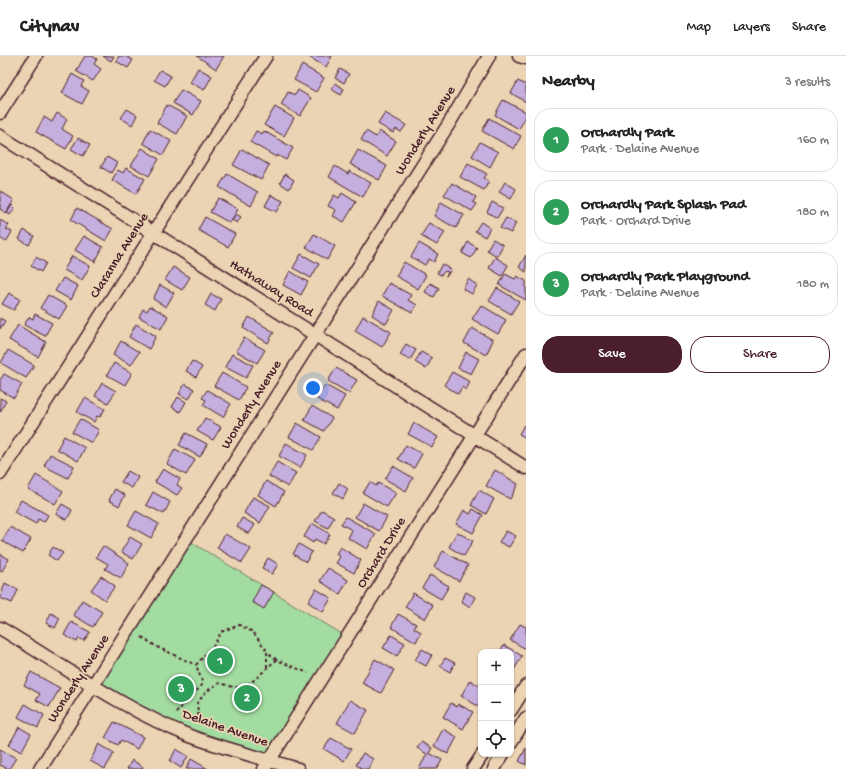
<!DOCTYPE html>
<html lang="en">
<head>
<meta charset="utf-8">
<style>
  :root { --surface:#fff; --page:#f2f2f2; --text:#222; --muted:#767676; --line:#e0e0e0; --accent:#4a1f2b }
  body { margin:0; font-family:"Gochi Hand",sans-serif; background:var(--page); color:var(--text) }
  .controls { position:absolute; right:12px; bottom:12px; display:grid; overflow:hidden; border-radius:8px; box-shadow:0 1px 3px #0004 }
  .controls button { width:36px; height:36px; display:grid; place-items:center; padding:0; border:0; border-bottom:1px solid var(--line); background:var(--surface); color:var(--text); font:20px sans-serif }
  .you { position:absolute; left:313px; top:332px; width:14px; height:14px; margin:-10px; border:3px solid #fff; border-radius:50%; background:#1a73e8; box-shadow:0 0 0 6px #1a73e833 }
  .badge { display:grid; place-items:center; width:26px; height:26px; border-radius:50%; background:var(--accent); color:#fff; font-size:13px; font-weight:700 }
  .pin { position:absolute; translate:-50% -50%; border:2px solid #fff; box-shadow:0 1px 4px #0006 }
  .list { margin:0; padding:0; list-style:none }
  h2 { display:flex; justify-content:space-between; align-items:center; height:52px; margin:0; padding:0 16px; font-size:17px }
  h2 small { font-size:13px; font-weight:400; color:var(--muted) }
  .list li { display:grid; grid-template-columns:26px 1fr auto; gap:12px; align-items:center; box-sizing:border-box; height:64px; margin:0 8px 8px; padding:0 8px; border:1px solid var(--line); border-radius:16px }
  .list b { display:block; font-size:15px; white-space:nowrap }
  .list p { margin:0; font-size:13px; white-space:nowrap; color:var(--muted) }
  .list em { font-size:13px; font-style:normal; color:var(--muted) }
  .actions { display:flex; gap:8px; padding:12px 16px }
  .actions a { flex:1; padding:9px 0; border:1px solid var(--accent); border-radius:16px; text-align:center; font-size:14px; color:var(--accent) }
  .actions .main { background:var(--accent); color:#fff }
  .icon { flex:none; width:22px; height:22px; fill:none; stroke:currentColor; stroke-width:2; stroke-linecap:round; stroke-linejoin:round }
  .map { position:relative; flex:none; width:526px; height:713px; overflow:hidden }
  header { display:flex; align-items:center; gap:24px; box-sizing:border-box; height:56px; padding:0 20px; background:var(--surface); border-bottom:1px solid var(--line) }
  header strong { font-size:19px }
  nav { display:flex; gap:22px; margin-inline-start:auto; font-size:14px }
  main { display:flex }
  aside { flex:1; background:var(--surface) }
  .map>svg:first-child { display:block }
  .green { fill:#a3dca1; stroke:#767e66 }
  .building { fill:#c5afde; stroke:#4a1f2b }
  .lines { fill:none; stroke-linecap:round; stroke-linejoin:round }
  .minor-casing { stroke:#4a1f2b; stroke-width:15 }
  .path { stroke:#4a1f2b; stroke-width:2; stroke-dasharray:3 3; stroke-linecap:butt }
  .minor { stroke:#ead4b3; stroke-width:12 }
  .labels { text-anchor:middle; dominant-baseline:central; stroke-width:3.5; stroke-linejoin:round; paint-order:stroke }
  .street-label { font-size:14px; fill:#4a1f2b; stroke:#ead4b3 }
</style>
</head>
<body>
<header>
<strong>Citynav</strong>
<nav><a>Map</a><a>Layers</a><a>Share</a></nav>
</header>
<main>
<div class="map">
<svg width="526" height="713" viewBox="0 0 526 713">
  <rect width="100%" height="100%" fill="#ead4b3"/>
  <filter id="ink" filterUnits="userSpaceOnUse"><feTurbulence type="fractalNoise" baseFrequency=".025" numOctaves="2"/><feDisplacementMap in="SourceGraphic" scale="8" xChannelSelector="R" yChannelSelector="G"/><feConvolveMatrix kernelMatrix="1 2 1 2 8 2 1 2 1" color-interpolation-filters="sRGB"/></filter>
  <g filter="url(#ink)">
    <path class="green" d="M186,483l161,98 -78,123 -54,-16 -121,-59z"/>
    <path class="building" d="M85,0h7l5,3 -3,5 7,5 -8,12 -17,-10z
      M103,0h11l-3,5z
      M119,0h6l8,4 -5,8 -12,-7z
      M197,0h27l-8,13z
      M307,0h25l-6,11z
      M302,9l22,13 -8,14 -22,-12z
      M198,12l14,8 -8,14 -14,-8z
      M340,13l9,5 -5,9 -9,-5z
      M160,14l11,6 -6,10 -11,-6z
      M72,18l12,7 -3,5 8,5 -7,13 -20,-11z
      M518,25l8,4v17l-15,-9z
      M335,27l9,6 -3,6 -10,-6z
      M181,34l20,11 -8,14 -20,-12z
      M298,34l13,8 -11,18 -19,-11 7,-13 7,3z
      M503,44l23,12v4l-7,13 -24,-14z
      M167,49l20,11 -10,18 -20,-11z
      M275,51l19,11 -10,18 -20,-11z
      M127,53l10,6 -5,10 -11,-7z
      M57,57l10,6 -5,10 11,7 -7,13 -30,-17 8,-15 8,5z
      M385,57l21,12 -5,7 -5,-3 -3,4 -15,-9z
      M489,62l32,18 -7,13 -32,-18z
      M150,73l21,12 -8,14 -20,-12z
      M256,75l6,3 2,-3 29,17 -7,12 -9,-5 -1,2 -26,-15z
      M366,75l10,6 3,-6 17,10 -9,15 -26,-16z
      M78,82l12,7 -7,11 -12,-7z
      M480,86l18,10 -8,15 -18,-11z
      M142,92l17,11 -10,17 -18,-10z
      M242,93l27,16 -8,15 -28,-15z
      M358,94l29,16 -8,14 -29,-16z
      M107,101l10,6 -6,10 -10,-6z
      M468,107l19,11 -3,4 5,3 -5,9 -24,-13z
      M335,110l13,8 1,-3 22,12 -8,14 -34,-20z
      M126,112l19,11 -9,15 -24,-14 6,-10 5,3z
      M227,118l31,18 -7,14 -32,-19z
      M285,118l9,6 -5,9 -9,-6z
      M505,126l11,7 -5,10 -12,-7z
      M452,127l24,14 -3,5 4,2 -5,7 -28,-16z
      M0,135l14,9 -8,13 -6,-4z
      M342,137l14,9 -12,20 -11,-6 3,-6 -8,-4 6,-11 5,3z
      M271,139l12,6 -6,11 -12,-6z
      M218,142l20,11 -8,14 -20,-11z
      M441,146l23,13 -8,13 -22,-12z
      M492,146l11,6 -6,10 -10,-6z
      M12,149l3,3 -5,7 -3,-2z
      M77,152l36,21 -7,12 -35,-21z
      M236,158l5,3 -4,6 -5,-3z
      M205,161l30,17 -7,13 -30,-17z
      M506,162l10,5 -5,10 -11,-5z
      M0,164l9,5 -3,4 6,3 -6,10 -6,-4z
      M481,166l9,6 -5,9 -10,-6z
      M429,167l16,9 -8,13 -16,-9z
      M24,174l10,6 -5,9 -10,-6z
      M314,178l21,12 -8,14 -21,-13z
      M84,180l19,11 -8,15 -20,-12z
      M493,183l10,6 -6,11 -10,-6z
      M468,186l9,6 -6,10 -9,-5z
      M419,187l19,11 -4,8 -5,-3 -4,6 -14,-8z
      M301,198l18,10 -8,14 -18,-10z
      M526,199v17l-7,-5z
      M72,200l18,10 -8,14 -18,-10z
      M36,201l10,6 -5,9 -10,-6z
      M495,201l13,8 -6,11 -13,-8z
      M404,206l22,13 -8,14 -22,-13z
      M442,208l9,6 -5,7 2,-5 -3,-1 -4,4 -4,-2z
      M173,211l17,10 -8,13 -17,-10z
      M290,215l18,11 -7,13 -18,-10z
      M505,218l10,5 2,-3 9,5v19l-27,-15z
      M63,222l15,8 -7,14 -16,-9z
      M468,223l9,6 -5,9 -9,-5z
      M389,227l22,12 -3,5 9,5 -5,8 -30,-17z
      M430,227l9,5 -5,9 -9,-5z
      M160,229l14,8 -8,14 -13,-8z
      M497,232l22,13 -8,13 -22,-13z
      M9,237l11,6 -6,11 -12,-6z
      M211,238l10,5 -6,12 -10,-6z
      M48,239l19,11 -8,13 -19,-11z
      M379,245l15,9 -8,14 -14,-9z
      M481,249l25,15 -8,14 -26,-15z
      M150,250l18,10 -7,13 -22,-12 4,-8 4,2z
      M35,258l17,9 -7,13 -21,-11 5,-8 4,2z
      M363,260l28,16 -9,15 -27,-16z
      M249,261l25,15 -6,11 -25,-15z
      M0,262l5,3 -5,8z
      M136,268l20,12 -7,13 -20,-12z
      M18,269l28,17 -8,15 -29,-17z
      M472,272l21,12 -7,15 -22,-12z
      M244,282l21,12 -8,13 -21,-12z
      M121,285l18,11 -8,13 -18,-10z
      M406,288l10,6 -6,10 -10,-5z
      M8,294l26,15 -8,13 -25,-15z
      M421,296l11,6 -6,11 -11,-7z
      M466,296l13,7 -8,15 -13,-6z
      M232,298l21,11 -7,13 -21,-11z
      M192,305l10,6 -6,10 -10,-6z
      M114,307l18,10 -7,12 -18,-10z
      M336,312l21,12 -8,13 -21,-12z
      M452,316l18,10 -4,8 -4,-3 -4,7 -14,-9z
      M222,317l24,14 -7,13 -25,-14z
      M4,318l18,10 -8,14 -14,-8v-10z
      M102,327l14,8 -8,12 -13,-7z
      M185,328l9,5 -5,10 -10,-5z
      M325,329l20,11 -8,14 -20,-11z
      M207,334l24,14 -8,13 -20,-12 3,-5 -4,-2z
      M178,341l8,5 -6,10 -8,-5z
      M0,342l6,3 -6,11z
      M85,342l20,11 -5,8 -3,-1 -3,6 -17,-10z
      M312,350l20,12 -8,13 -20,-11z
      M205,362l16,9 -8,13 -16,-9z
      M80,363l19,11 -7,13 -20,-11z
      M297,367l24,14 -8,13 -24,-13z
      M414,367l24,14 -6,10 -24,-13z
      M524,369l2,2v11l-7,-4z
      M186,377l21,11 -7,13 -21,-12z
      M64,380l21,12 -7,13 -21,-12z
      M286,387l21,12 -7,13 -21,-12z
      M406,389l16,9 -8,14 -16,-9z
      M175,393l20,11 -9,15 -19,-11z
      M50,398l24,12 -6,12 -24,-12z
      M277,406l19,11 -8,14 -19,-11z
      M393,410l20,12 -7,13 -21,-12z
      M163,413l17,10 -3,6 5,3 -5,7 -22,-13z
      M495,414l23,14 -8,15 -24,-13z
      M128,415l10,6 -6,11 -11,-6z
      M36,419l27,16 -8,13 -27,-15z
      M266,425l18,11 -8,14 -18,-11z
      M370,426l6,4 2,-3 18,10 -9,14 -24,-14z
      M339,427l9,6 -5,10 -10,-6z
      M115,433l10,6 -6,11 -10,-6z
      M479,434l15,9 -8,15 -15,-9z
      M153,436l17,10 -6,12 -18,-9z
      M253,441l17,9 -10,17 -16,-10z
      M21,444l27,15 -4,7 -6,-3 -2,5 -22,-12z
      M363,447l24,14 -8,14 -24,-14z
      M62,448l10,6 -5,10 -11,-6z
      M473,453l10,6 -10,18 -17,-9 8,-14 6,4z
      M322,454l12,7 -6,11 -13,-7z
      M136,455l23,13 -8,14 -23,-13z
      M346,461l30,17 -9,15 -19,-11 4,-8 -11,-6z
      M242,462l13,7 -6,9 -12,-7z
      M312,467l18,11 -6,10 -9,-5 -2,4 -9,-6z
      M10,471l21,12 -8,14 -21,-12z
      M506,475l10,5 -7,11 -10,-5z
      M457,476l16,9 -9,15 -15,-9z
      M225,478l26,15 -9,14 -25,-15z
      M130,481l12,7 -9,15 -12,-7z
      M299,488l13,8 -6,10 -13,-8z
      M103,490l26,17 -8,15 -16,-9 3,-5 -12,-7z
      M53,491l10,6 -6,8 -9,-6z
      M340,491l21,13 -7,13 -18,-10 4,-6 -4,-3z
      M443,495l25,14 -9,16 -25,-14z
      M0,498l9,5 -7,12 -2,-1z
      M268,502l10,6 -6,10 -10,-6z
      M328,512l20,12 -8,14 -20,-13z
      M430,519l19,11 -8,13 -19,-11z
      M101,520l14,10 -10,14 -14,-10z
      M5,527l13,7 -6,13 -12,-5z
      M261,529l13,7 -10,17 -12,-7z
      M316,533l15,9 -8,14 -15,-10z
      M466,536l9,5 -5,10 -9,-6z
      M413,537l20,12 -8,14 -20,-12z
      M82,544l20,12 -9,15 -20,-12z
      M51,557l9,5 -5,10 -9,-5z
      M398,558l18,10 -2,4 7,4 -5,10 -25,-15z
      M71,566l19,10 -6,9 -5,-3 -2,4 -13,-7z
      M520,568l6,3v22l-16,-9z
      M391,579l14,8 -8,13 -14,-8z
      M504,589l18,11 -8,14 -3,-1v-17h-12z
      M422,593l10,6 -6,11 -11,-6z
      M445,602l10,5 -5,9 -10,-6z
      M375,603l19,11 -13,23 -19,-10z
      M31,616l29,16 -11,19 -13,-7 4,-6 -16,-9z
      M470,624l11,7v21l-20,-12z
      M350,644l18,10 -13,23 -18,-10z
      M451,647l6,4 1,-3 15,8 -10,17 -20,-12z
      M25,648l19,11 -6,13 -20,-11z
      M114,666l29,15 -6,12 -16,-9 -3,5 -13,-7z
      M19,671l12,7 -10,18 -12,-7z
      M443,673l14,8 -9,17 -14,-8z
      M331,682l20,11 -7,12 -20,-12z
      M421,686l11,6 -3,5 13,7 -5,9h-18l8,-15 -10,-6z
      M99,688l15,9 -9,16 -15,-8z
      M526,692v17l-7,-4z
      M0,693l16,9 -7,11 -9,-4z
      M176,693l12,7 -7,12 -11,-7z
      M363,697l10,6 -5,10h-5l-7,-4z
      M191,703l17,10h-22z
      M132,704l11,7 -1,2h-15z"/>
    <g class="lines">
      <g class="minor-casing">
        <path id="minor" d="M519,0l7,2
          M0,57l36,-57
          M0,80l526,332
          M0,418l266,-418
          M0,572c62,37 123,81 190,108 35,13 72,22 108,33
          M511,654l15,-24
          M511,686l15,-24
          M40,713l410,-647 39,-66
          M264,713l262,-415
          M473,713l10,-15
          M494,713l9,-15"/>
      </g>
      <path class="path" d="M142,581l15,10 39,18
        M267,611v-15l10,8
        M176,657l27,-29 -7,-19 18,-20 7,-13 18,-7 14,7 14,19
        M199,666l-2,-19 10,-12 12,-8c6,1 14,5 19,4 17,-2 26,-19 39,-27l31,13"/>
      <use href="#minor" class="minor"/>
    </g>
  </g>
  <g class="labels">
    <g class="street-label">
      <text transform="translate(426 75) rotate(-58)">Wonderly Avenue</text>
      <text transform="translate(120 200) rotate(-58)">Claranna Avenue</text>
      <text transform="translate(271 233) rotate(32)">Hathaway Road</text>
      <text transform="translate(252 349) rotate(-58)">Wonderly Avenue</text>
      <text transform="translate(382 497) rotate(-58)">Orchard Drive</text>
      <text transform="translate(79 623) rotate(-57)">Wonderly Avenue</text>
      <text transform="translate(225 673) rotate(19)">Delaine Avenue</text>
    </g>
  </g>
</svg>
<div class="controls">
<button>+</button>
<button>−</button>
<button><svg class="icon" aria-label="locate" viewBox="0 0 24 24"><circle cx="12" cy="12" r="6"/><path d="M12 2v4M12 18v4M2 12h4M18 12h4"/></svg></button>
</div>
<div class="you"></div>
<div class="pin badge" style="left:220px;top:605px;background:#2e9e5b">1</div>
<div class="pin badge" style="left:247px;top:642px;background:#2e9e5b">2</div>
<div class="pin badge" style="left:181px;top:633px;background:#2e9e5b">3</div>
</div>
<aside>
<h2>Nearby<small>3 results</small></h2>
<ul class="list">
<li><span class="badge" style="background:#2e9e5b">1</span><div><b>Orchardly Park</b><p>Park · Delaine Avenue</p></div><em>160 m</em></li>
<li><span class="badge" style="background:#2e9e5b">2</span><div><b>Orchardly Park Splash Pad</b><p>Park · Orchard Drive</p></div><em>180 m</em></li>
<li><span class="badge" style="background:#2e9e5b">3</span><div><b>Orchardly Park Playground</b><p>Park · Delaine Avenue</p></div><em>180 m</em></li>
</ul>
<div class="actions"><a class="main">Save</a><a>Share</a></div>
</aside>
</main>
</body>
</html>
